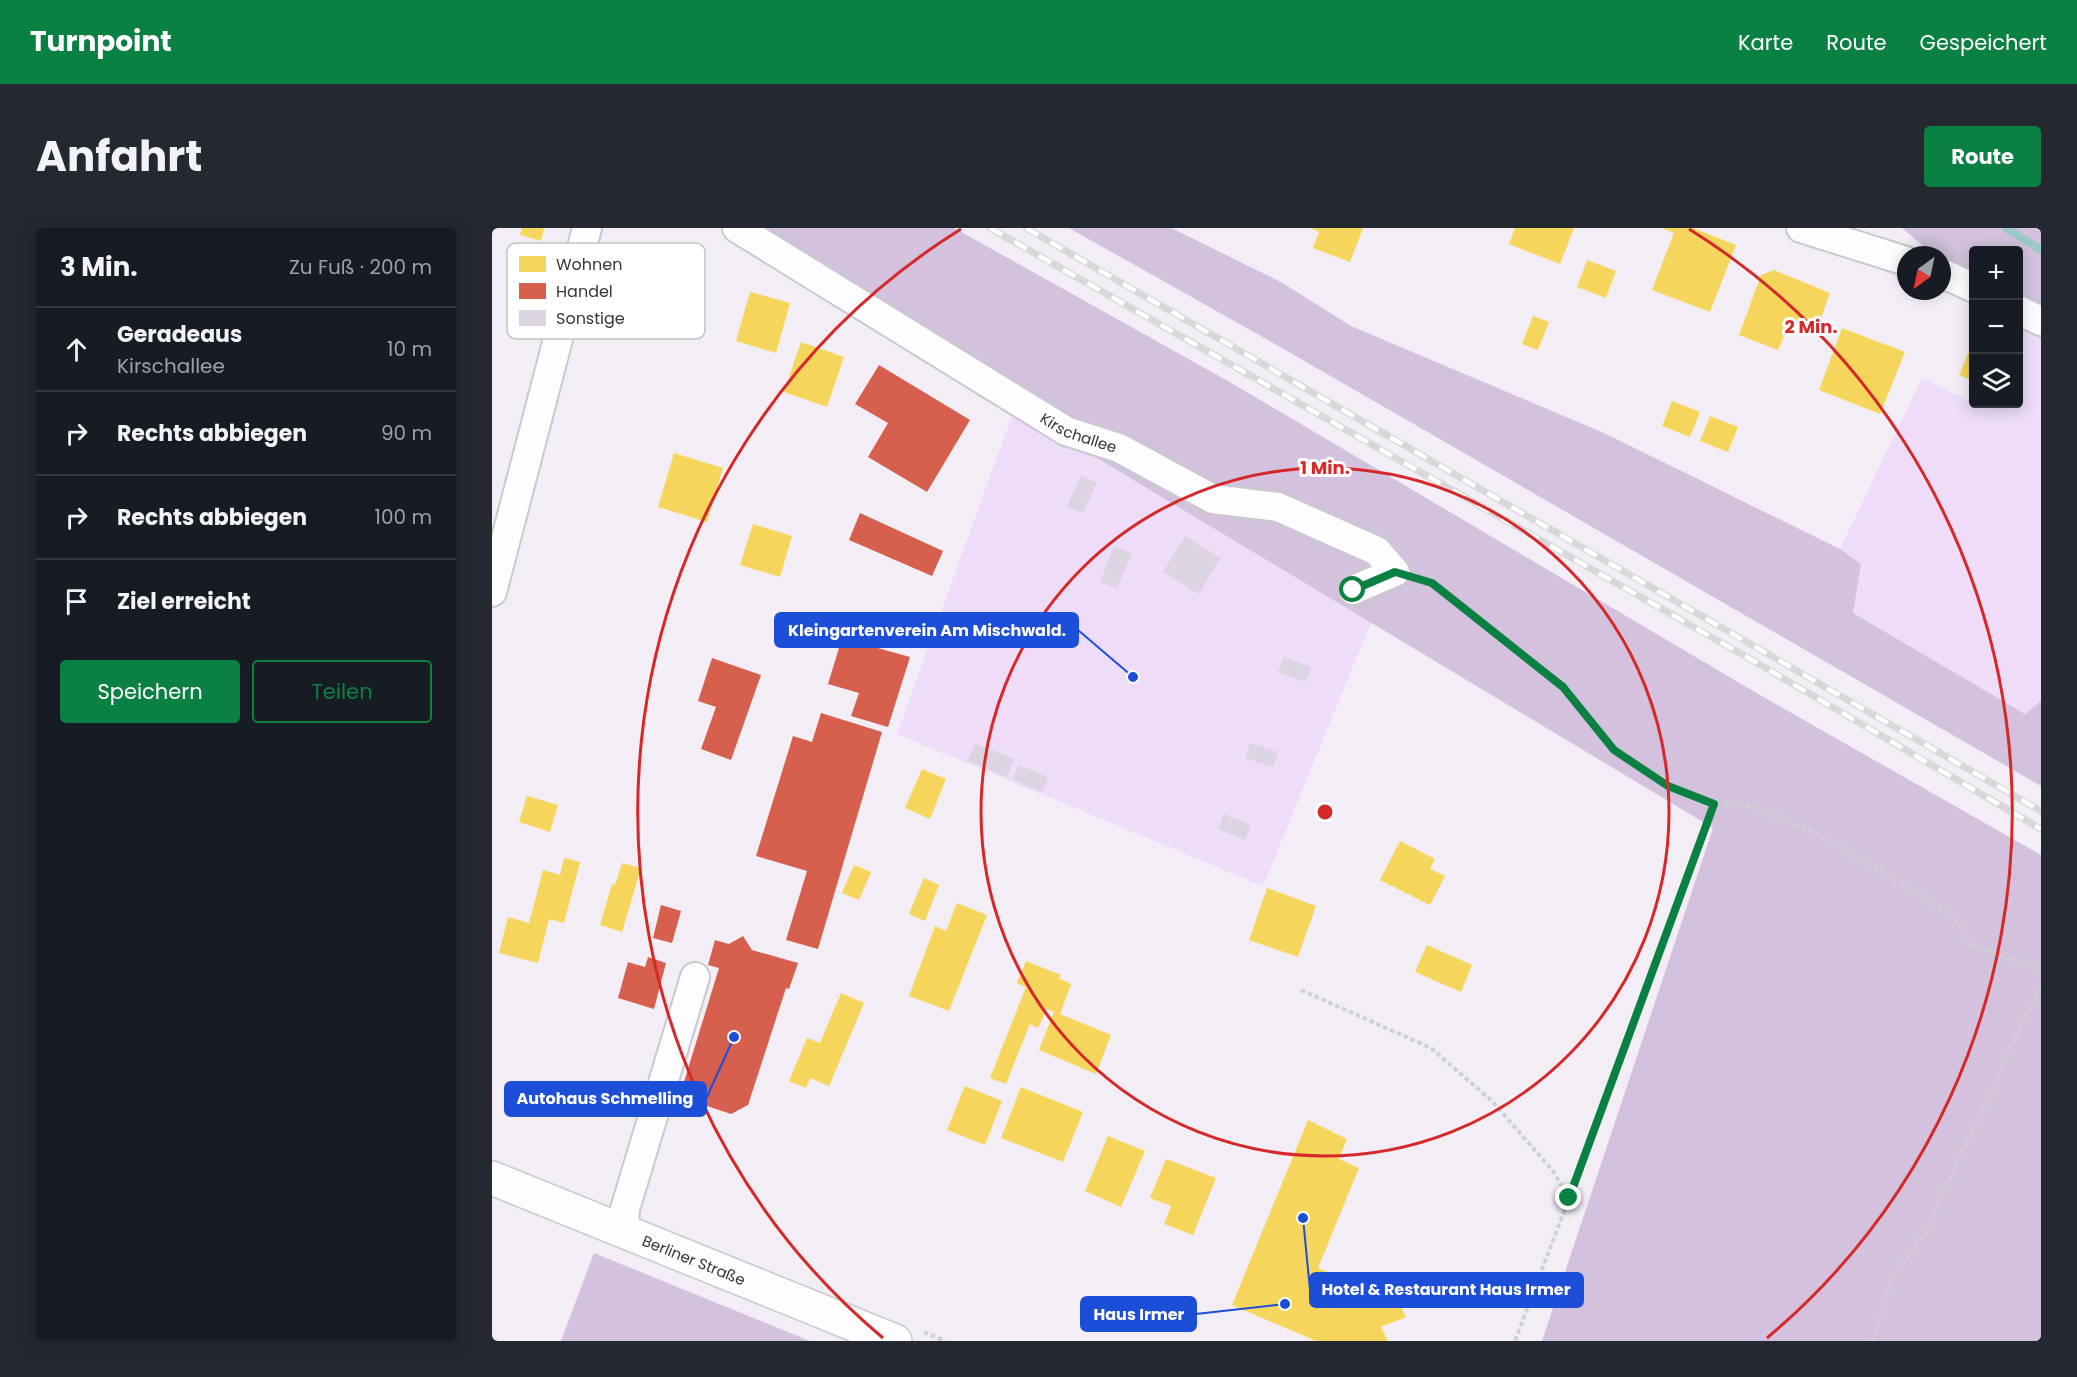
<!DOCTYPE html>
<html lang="de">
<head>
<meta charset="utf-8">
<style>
  :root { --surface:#171b24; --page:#242831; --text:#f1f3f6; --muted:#9ea1a6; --line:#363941; --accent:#0b8043 }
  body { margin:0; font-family:Poppins,sans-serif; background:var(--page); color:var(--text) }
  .controls { position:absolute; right:18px; top:18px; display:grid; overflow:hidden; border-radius:6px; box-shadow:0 3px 15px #0003 }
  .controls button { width:54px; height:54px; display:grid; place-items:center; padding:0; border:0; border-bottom:2px solid var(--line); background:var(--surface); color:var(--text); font:30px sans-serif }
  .compass { position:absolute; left:1405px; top:18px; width:54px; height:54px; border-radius:50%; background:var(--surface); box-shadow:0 3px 15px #0003; rotate:213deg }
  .stop { position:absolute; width:18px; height:18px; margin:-14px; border:4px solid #0b8043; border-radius:50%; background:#fff }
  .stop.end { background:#0b8043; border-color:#fff; box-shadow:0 2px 6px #0008 }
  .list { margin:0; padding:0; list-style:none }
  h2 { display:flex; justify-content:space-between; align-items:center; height:78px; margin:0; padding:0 24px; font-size:26px }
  h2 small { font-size:20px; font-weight:400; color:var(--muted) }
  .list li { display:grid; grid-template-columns:39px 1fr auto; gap:18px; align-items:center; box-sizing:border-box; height:84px; padding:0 24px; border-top:2px solid var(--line) }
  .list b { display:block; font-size:22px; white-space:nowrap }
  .list p { margin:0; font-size:20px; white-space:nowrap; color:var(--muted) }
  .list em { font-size:20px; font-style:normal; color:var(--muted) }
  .actions { display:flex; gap:12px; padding:18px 24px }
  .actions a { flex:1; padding:14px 0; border:2px solid var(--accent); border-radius:6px; text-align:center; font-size:21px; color:var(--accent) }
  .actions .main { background:var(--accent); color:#fff }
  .icon { flex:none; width:33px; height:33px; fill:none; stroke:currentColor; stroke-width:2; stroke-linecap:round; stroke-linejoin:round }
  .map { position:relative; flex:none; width:1549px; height:1113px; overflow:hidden; border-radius:6px }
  header { display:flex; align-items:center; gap:36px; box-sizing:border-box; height:84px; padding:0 30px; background:var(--accent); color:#fff }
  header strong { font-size:28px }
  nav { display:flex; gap:33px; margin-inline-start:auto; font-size:21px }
  .intro { display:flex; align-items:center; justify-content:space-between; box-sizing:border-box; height:144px; padding:0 36px }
  h1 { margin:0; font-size:42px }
  .button { padding:15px 27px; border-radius:6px; background:var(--accent); color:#fff; font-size:21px; font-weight:700 }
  main { display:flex; gap:36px; padding:0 36px }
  aside { flex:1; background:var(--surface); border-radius:6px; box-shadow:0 3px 15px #0003 }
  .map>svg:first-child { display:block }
  .green { fill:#eedcf8 }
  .forest { fill:#d3c1dd }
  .homes { fill:#f6d55c }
  .shops { fill:#d6604d }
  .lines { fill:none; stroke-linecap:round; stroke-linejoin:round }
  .stream { stroke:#9bc8c5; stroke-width:8 }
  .building { fill:#dcd5e1 }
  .minor-casing { stroke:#cbc8ce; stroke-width:32 }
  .major-casing { stroke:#cbc8ce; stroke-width:36 }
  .path { stroke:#d1cfd2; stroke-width:4; stroke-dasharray:4.5 3; stroke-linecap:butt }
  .minor { stroke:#fdfcfe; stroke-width:28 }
  .major { stroke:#fdfcfe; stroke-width:33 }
  .rail-casing { stroke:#d9d7da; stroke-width:7 }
  .rail { stroke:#fff; stroke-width:4.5; stroke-dasharray:14; stroke-linecap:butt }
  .route { stroke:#0b8043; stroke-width:8 }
  .ring { fill:none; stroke:#d62828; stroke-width:3 }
  .labels { text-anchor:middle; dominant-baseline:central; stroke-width:6; stroke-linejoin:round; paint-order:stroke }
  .street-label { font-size:15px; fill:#38343a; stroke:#fff }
  .key { fill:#fff; stroke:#c3c2c4; stroke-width:1.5 }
  .key-label { font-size:16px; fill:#38343a }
  .centre { fill:#d62828; stroke:#fff; stroke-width:3 }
  .ring-label { font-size:18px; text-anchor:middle; font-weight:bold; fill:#d62828; stroke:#fff; stroke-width:6; stroke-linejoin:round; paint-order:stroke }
  .leader { fill:none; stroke:#1d4ed8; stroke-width:2 }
  .callout-dot { fill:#1d4ed8; stroke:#fff; stroke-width:2 }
  .callout { fill:#1d4ed8; stroke:#1d4ed8; stroke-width:2 }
  .callout-label { font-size:16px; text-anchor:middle; font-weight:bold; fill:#fff }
</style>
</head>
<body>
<header>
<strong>Turnpoint</strong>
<nav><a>Karte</a><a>Route</a><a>Gespeichert</a></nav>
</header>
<div class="intro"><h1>Anfahrt</h1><a class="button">Route</a></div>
<main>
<aside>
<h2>3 Min.<small>Zu Fuß · 200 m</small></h2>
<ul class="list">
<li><svg class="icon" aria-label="ahead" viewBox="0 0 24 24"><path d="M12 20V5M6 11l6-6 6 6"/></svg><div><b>Geradeaus</b><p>Kirschallee</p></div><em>10 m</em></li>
<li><svg class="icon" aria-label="right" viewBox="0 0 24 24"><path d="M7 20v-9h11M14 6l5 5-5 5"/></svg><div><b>Rechts abbiegen</b></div><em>90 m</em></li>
<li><svg class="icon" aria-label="right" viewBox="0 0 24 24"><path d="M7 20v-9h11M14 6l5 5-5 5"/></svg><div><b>Rechts abbiegen</b></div><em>100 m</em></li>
<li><svg class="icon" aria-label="arrive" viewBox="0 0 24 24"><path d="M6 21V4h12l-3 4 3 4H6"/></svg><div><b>Ziel erreicht</b></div></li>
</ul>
<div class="actions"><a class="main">Speichern</a><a>Teilen</a></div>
</aside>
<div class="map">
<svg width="1549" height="1113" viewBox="0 0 1549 1113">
  <rect width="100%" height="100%" fill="#f3eef6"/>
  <path class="green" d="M1531,102l18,9v362l-16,13 -172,-101 8,-49 -21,-15 82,-171 64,31 3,-5h29l1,-64z
    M522,182l358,210 -109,266 -366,-152z"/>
  <path class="forest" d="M260,0h202l274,153 532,314 281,160v486h-499l171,-513 -643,-386z
    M577,0h102l110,54 70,44 253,107 236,116 21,15 -8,49 172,101 16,-13v85l-766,-442z
    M1410,0h139v111l-22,-13 -1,-76h-44l-1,38 -31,-27v-6h-8z
    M102,1025l216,88h-249z"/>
  <path class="homes" d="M30,0h22l-3,13 -21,-6z
    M819,0h52l-13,34 -37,-14 6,-16z
    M1023,0h59l-14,36 -51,-20z
    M1170,0h31l43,17 -26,67 -58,-22 22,-57z
    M1095,32l29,11 -10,27 -29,-11z
    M1282,42l56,23 -15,41 -19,-8 -10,5 -8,19 -39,-15 22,-60z
    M258,64l40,11 -14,50 -40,-12z
    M1041,88l16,6 -11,28 -16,-6z
    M1350,100l63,24 -25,62 -61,-24z
    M309,114l43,15 -17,50 -43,-15z
    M1480,116l2,1v36l-15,-6z
    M1180,173l28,11 -10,25 -28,-11z
    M1218,188l28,11 -10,25 -28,-11z
    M182,225l49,15 -16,54 -49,-15z
    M261,296l39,12 -12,41 -40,-12z
    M430,541l24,10 -16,40 -25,-11z
    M35,568l31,9 -8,27 -31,-10z
    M908,613l35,18 -5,10 15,7 -15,29 -50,-25z
    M72,630l16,4 -16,61 -15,-4 -11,44 -39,-10 9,-36 21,6 14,-53 17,5z
    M130,635l19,5 -19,64 -22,-7 12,-41 3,1z
    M362,637l17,7 -12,28 -17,-7z
    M432,650l15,7 -14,36 -16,-7z
    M775,660l49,18 -18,51 -49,-17z
    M465,675l30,12 -38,96 -40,-15 26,-70 11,5z
    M935,717l45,20 -11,27 -46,-20z
    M534,733l35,14 -2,3 12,6 -11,30 51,21 -15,39 -57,-24 15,-38 -7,-3 -9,19 -8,-4 -24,60 -16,-6 36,-91 -9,-4z
    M349,765l23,10 -35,83 -19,-8 -4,10 -17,-7 18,-43 13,5z
    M473,858l37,15 -17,44 -38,-15z
    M529,859l62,25 -20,50 -62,-24z
    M816,892l39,19 -8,20 20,9 -41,100 23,10 -13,28 8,3 54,-25 16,33 -25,10 7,14h-72l-84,-36z
    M616,908l37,15 -24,56 -36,-16z
    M674,931l50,19 -23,57 -29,-11 7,-18 -21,-8z"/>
  <path class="shops" d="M387,137l91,55 -43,72 -59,-35 20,-34 -33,-19z
    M368,285l83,38 -11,25 -83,-36z
    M350,410l68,19 -22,70 -37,-11 8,-23 -31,-9z
    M220,430l49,17 -30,85 -30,-11 15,-42 -18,-6z
    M329,485l61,19 -64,217 -32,-9 21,-69 -51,-15 37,-120 19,6z
    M169,677l20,6 -9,32 -19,-5z
    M251,708l9,14 46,13 -9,26 -3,-1 -38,117 -17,9 -39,-13 -9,-16 36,-117 -11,-3 7,-25 14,4z
    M156,729l18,6 -12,46 -36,-11 10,-36 17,5z"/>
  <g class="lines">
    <path class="stream" d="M1514,0l35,22"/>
  </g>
  <path class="building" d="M589,247l16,8 -14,30 -16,-7z
    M693,308l36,22 -22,36 -36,-22z
    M622,318l18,7 -15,35 -17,-6z
    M792,429l27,10 -6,15 -27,-10z
    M483,515l39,16 -7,18 -39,-16z
    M758,515l28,9 -5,15 -28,-9z
    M527,537l29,12 -6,15 -29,-12z
    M732,586l27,11 -6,15 -27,-11z"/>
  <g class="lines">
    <g class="minor-casing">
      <g id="minor">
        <path id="s1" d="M245,0l329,203 53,17 94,51 65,8 99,44 18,21 -42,18"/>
        <path d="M1309,0l105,33"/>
        <path d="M1450,45l32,15"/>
        <path d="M1526,82l23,11"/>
        <path d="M0,364l95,-364"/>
        <path d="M132,1002l1,-21 70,-232"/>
      </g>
    </g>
    <g class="major-casing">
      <g id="major">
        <path id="s2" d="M0,950l403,163"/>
      </g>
    </g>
    <path class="path" d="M930,352l10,3 131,104 51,63 54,36 46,18 38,2 70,30 129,78 21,31 69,25
      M809,762l130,58 62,54 60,69 16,27 -54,143
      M1077,970l145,-394
      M432,1104l21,9
      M1381,1113l18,-61 33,-46 117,-250"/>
    <use href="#minor" class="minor"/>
    <use href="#major" class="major"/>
    <g class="rail-casing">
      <path id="rail" d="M498,0l755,428 296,173
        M534,0l1015,583"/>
    </g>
    <use href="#rail" class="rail"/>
  </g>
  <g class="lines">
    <path class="route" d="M861,362l42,-18 37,11 131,104 51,63 54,36 46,18 -145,394"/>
  </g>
  <g class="ring">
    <circle cx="833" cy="584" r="344"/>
    <path d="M391 1110A687 687 0 0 1 469 1M1197 1A687 687 0 0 1 1275 1110"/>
  </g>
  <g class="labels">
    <g class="street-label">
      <text stroke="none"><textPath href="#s1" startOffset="399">Kirschallee</textPath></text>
      <text stroke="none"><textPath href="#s2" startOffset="218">Berliner Straße</textPath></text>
    </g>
  </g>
  <rect x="15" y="15" width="198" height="96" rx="9" class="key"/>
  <rect x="27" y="28" width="27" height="16" fill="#f6d55c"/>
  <rect x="27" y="55" width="27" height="16" fill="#d6604d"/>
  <rect x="27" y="82" width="27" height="16" fill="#dcd5e1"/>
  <g class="key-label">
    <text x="64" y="42">Wohnen</text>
    <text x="64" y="69">Handel</text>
    <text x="64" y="96">Sonstige</text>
  </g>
  <circle cx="833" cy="584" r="9" class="centre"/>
  <g class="ring-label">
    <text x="1319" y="105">2 Min.</text>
    <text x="833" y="246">1 Min.</text>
  </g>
  <path class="leader" d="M641 449L586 402M242 809L214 871M811 990L818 1062M793 1076L704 1086"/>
  <g class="callout-dot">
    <circle cx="641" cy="449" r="6"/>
    <circle cx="242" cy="809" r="6"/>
    <circle cx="811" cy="990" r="6"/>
    <circle cx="793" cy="1076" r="6"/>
  </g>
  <g class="callout">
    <rect x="283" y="385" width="303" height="34" rx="6"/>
    <rect x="13" y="854" width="201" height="34" rx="6"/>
    <rect x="818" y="1045" width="273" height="34" rx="6"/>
    <rect x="589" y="1069" width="115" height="34" rx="6"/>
  </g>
  <g class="callout-label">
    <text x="435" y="408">Kleingartenverein Am Mischwald.</text>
    <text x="113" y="876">Autohaus Schmelling</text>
    <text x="954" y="1067">Hotel &amp; Restaurant Haus Irmer</text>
    <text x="647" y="1092">Haus Irmer</text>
  </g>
</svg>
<div class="controls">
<button>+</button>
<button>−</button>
<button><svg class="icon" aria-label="layers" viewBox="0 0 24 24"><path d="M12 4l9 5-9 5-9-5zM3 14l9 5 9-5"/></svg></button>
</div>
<svg class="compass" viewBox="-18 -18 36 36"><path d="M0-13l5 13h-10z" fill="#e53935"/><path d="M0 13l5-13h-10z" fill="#9ea1a6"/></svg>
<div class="stop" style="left:861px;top:362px"></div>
<div class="stop end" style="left:1077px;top:970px"></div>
</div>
</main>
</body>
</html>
